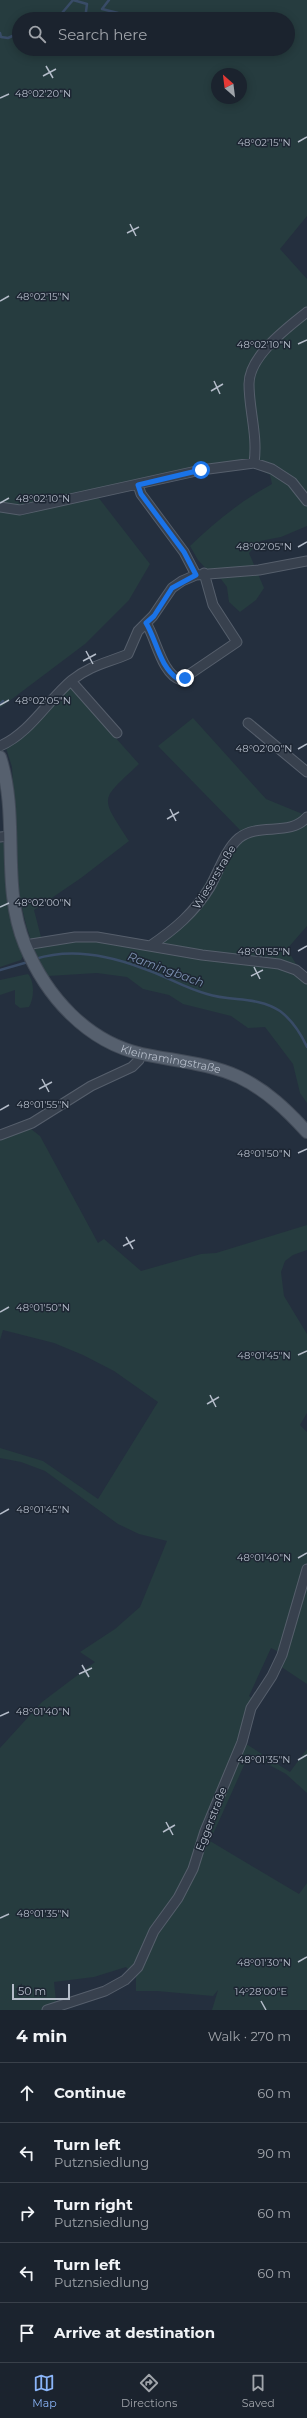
<!DOCTYPE html>
<html lang="en">
<head>
<meta charset="utf-8">
<style>
  :root { --surface:#1b232e; --page:#282f3a; --text:#f1f3f6; --muted:#a0a4aa; --line:#39404a; --accent:#8ab4f8 }
  body { margin:0; font-family:Montserrat,sans-serif; background:var(--page); color:var(--text) }
  .compass { position:absolute; left:211px; top:68px; width:36px; height:36px; border-radius:50%; background:var(--surface); box-shadow:0 2px 10px #0003; rotate:332deg }
  .scale { position:absolute; left:12px; bottom:10px; width:58px; box-sizing:border-box; padding-left:4px; border:2px solid #b4bcc9; border-top:0; font-size:11px; line-height:14px; white-space:nowrap; color:#b4bcc9; -webkit-text-stroke:3px #1d2633; paint-order:stroke }
  .stop { position:absolute; width:12px; height:12px; margin:-9px; border:3px solid #1a73e8; border-radius:50%; background:#fff }
  .stop.end { background:#1a73e8; border-color:#fff; box-shadow:0 1px 4px #0008 }
  .list { margin:0; padding:0; list-style:none }
  h2 { display:flex; justify-content:space-between; align-items:center; height:52px; margin:0; padding:0 16px; font-size:17px }
  h2 small { font-size:13px; font-weight:400; color:var(--muted) }
  .list li { display:grid; grid-template-columns:26px 1fr auto; gap:12px; align-items:center; box-sizing:border-box; height:60px; padding:0 16px; border-top:1px solid var(--line) }
  .list b { display:block; font-size:15px; white-space:nowrap }
  .list p { margin:0; font-size:13px; white-space:nowrap; color:var(--muted) }
  .list em { font-size:13px; font-style:normal; color:var(--muted) }
  .icon { flex:none; width:22px; height:22px; fill:none; stroke:currentColor; stroke-width:2; stroke-linecap:round; stroke-linejoin:round }
  .map { position:relative; flex:none; width:307px; height:2010px; overflow:hidden }
  .search { position:absolute; background:var(--surface); box-shadow:0 2px 10px #0003; left:12px; right:12px; top:12px; height:44px; display:flex; align-items:center; gap:10px; box-sizing:border-box; padding:0 14px; border-radius:22px; color:var(--muted); font-size:15px }
  .sheet { height:352px; background:var(--surface) }
  nav { display:flex; justify-content:space-around; align-items:center; box-sizing:border-box; height:56px; border-top:1px solid var(--line); background:var(--surface); font-size:11px; color:var(--muted) }
  nav a { display:grid; justify-items:center; gap:2px }
  nav .on { color:var(--accent) }
  .map>svg:first-child { display:block }
  .green { fill:#263c3f; fill-rule:evenodd }
  .lines { fill:none; stroke-linecap:round; stroke-linejoin:round }
  .stream { stroke:#394c67; stroke-width:2.5 }
  .minor-casing { stroke:#565f6c; stroke-width:11 }
  .major-casing { stroke:#414a57; stroke-width:14 }
  .minor { stroke:#38414e; stroke-width:9 }
  .major { stroke:#56606e; stroke-width:12 }
  .route { stroke:#1a73e8; stroke-width:5 }
  .ticks { fill:none; stroke:#b4bcc9; stroke-width:1.5 }
  .labels { text-anchor:middle; dominant-baseline:central; stroke-width:3; stroke-linejoin:round; paint-order:stroke }
  .street-label { font-size:11px; fill:#b4bcc9; stroke:#1d2633 }
  .water-label { font-size:12px; font-style:italic; fill:#7c92b1; stroke:#1d2633 }
  .ticks-label { font-size:10px; text-anchor:middle; fill:#b4bcc9; stroke:#1d2633; stroke-width:3; stroke-linejoin:round; paint-order:stroke }
</style>
</head>
<body>
<div class="map">
<svg width="307" height="2010" viewBox="0 0 307 2010">
  <rect width="100%" height="100%" fill="#242f3e"/>
  <path class="green" d="M0,0h307v216l-27,33 27,30v247l-26,11 -21,4 -11,12 15,35 -8,12 -16,12 -11,-10 -2,-15 -6,-8h-5l-18,-19 -8,-14c26,-25 51,-45 82,-62l-2,-9 -17,-9 -27,1 -128,30 52,67 -21,36 -44,44 -85,64zM19,19h269v30h-269zM217,74h24v24h-24z
    M68,688h3l68,76c-39,37 -40,31 -10,77l-48,37 -47,32 7,27 23,-2 87,8c15,-12 31,-23 42,-40 16,-24 28,-50 47,-73l-82,-84 35,-28 73,81 39,16 2,-1v112l-20,23 9,15 11,10v129l-7,-10 -7,-29 -28,-37 -17,1 -17,-12 -48,-12 -14,-9 -26,-6 -16,-12 -30,-4 -49,3c-39,-64 -31,-136 -36,-209l-6,-19z
    M0,842l7,2 16,112 -2,4 -21,7z
    M28,974c7,8 6,25 1,33l-9,1 -5,-4v-14l-15,5v-15z
    M31,1129l9,7 58,107 6,-4 37,32 60,-17 15,-1 91,-28v25l-14,5 -8,6 -4,11 3,24 23,38v79l-7,12 7,7v252l-27,-18 5,-11 -14,-7 -22,48 4,3 -13,41 50,32 17,-23v44l-21,-19 -37,-20 -39,87 89,53 8,-11v127h-95l6,-20 -5,6 -56,-5h-21v-14l-10,-10 -32,10 -40,5 2,20 -11,5 -3,3h-42v-262l42,-46 53,-40 -15,-10 35,-23 25,-22 27,-66 -28,-7 -21,-10 -73,-53 -24,-9 -21,-4v-10l43,13 55,38 60,-97 -44,-31 -31,-16 -29,-12 -51,-13 -3,10v-202z"/>
  <g class="lines">
    <path class="stream" d="M109,0l-7,9 16,4 -1,6
      M34,19h2
      M57,19l16,-19 14,4 -2,15
      M0,33l1,4 7,1 11,-5
      M0,704l3,-3
      M35,959c34,-11 73,-4 107,9 22,7 42,20 65,26 25,8 50,2 73,17 12,9 21,23 27,36
      M0,970l28,-8"/>
    <g class="minor-casing">
      <path id="minor" d="M254,463c4,-27 -5,-53 -5,-79 0,-28 38,-56 58,-72
        M138,485l3,9 43,58 12,23
        M0,507l20,3 181,-40 53,-7 18,6 20,13 15,19
        M146,623c10,15 16,52 35,57l56,-38 -24,-37 -9,-32
        M71,681l46,52
        M248,723l59,49
        M0,746c30,-13 48,-46 72,-66 19,-15 35,-17 56,-26l10,-23 15,-15 19,-28 10,-7 14,-6 63,-5 48,-9
        M0,837l10,-1
        M25,945l50,-8h22l105,18 77,9 17,6 11,9
        M150,946c25,-17 44,-33 60,-59 9,-16 15,-37 29,-49 20,-16 51,-1 68,-21
        M0,1135l32,-12 59,-37 41,-19 7,-7 2,-6
        M47,2010l58,-19 20,-11 13,-13 16,-36 24,-33 15,-29 12,-38 37,-89 9,-34 21,-32 10,-21 25,-86"/>
    </g>
    <g class="major-casing">
      <g id="major">
        <path id="s1" d="M0,757c20,62 0,127 25,188 21,51 62,97 117,109 33,7 67,9 97,23 27,13 48,33 68,55"/>
      </g>
    </g>
    <use href="#minor" class="minor"/>
    <use href="#major" class="major"/>
  </g>
  <g class="lines">
    <path class="route" d="M185,678l-7,1c-19,-13 -21,-38 -32,-56l8,-7 18,-28 24,-13 -12,-23 -43,-58 -3,-9 63,-15"/>
  </g>
  <path class="ticks" d="M46,66l7,12M43,76l13,-7M0,98l9,-4M298,142l9,-5M130,224l6,12M127,233l12,-6M0,301l9,-5M298,344l9,-4M214,381l6,13M211,391l12,-7M0,503l9,-5M298,547l9,-5M86,651l7,13M83,661l13,-7M0,705l9,-5M298,749l9,-5M170,809l6,12M167,819l12,-7M0,907l9,-4M298,951l9,-5M254,967l6,12M251,976l12,-6M42,1079l7,13M39,1089l13,-7M0,1110l9,-5M298,1153l9,-4M126,1237l7,12M123,1246l12,-6M0,1312l9,-5M298,1355l9,-4M210,1395l6,12M207,1404l12,-7M0,1514l9,-5M298,1558l9,-5M82,1665l7,12M79,1674l13,-6M0,1716l9,-4M298,1760l9,-5M166,1822l7,13M163,1832l12,-7M0,1918l9,-4M298,1962l9,-5M261,2001l5,9"/>
  <g class="labels">
    <g class="street-label">
      <text transform="translate(214 877) rotate(-59)">Wieserstraße</text>
      <text stroke="none"><textPath href="#s1" startOffset="386">Kleinramingstraße</textPath></text>
      <text transform="translate(211 1819) rotate(-69)">Eggerstraße</text>
    </g>
    <g class="water-label">
      <text transform="translate(166 969) rotate(20)">Ramingbach</text>
    </g>
  </g>
  <g class="ticks-label">
    <text x="43" y="97">48°02'20"N</text>
    <text x="264" y="146">48°02'15"N</text>
    <text x="43" y="300">48°02'15"N</text>
    <text x="264" y="348">48°02'10"N</text>
    <text x="43" y="502">48°02'10"N</text>
    <text x="264" y="550">48°02'05"N</text>
    <text x="43" y="704">48°02'05"N</text>
    <text x="264" y="752">48°02'00"N</text>
    <text x="43" y="906">48°02'00"N</text>
    <text x="264" y="955">48°01'55"N</text>
    <text x="43" y="1108">48°01'55"N</text>
    <text x="264" y="1157">48°01'50"N</text>
    <text x="43" y="1311">48°01'50"N</text>
    <text x="264" y="1359">48°01'45"N</text>
    <text x="43" y="1513">48°01'45"N</text>
    <text x="264" y="1561">48°01'40"N</text>
    <text x="43" y="1715">48°01'40"N</text>
    <text x="264" y="1763">48°01'35"N</text>
    <text x="43" y="1917">48°01'35"N</text>
    <text x="264" y="1966">48°01'30"N</text>
    <text x="261" y="1995">14°28'00"E</text>
  </g>
</svg>
<svg class="compass" viewBox="-18 -18 36 36"><path d="M0-13l5 13h-10z" fill="#e53935"/><path d="M0 13l5-13h-10z" fill="#a0a4aa"/></svg>
<div class="scale">50 m</div>
<div class="stop" style="left:201px;top:470px"></div>
<div class="stop end" style="left:185px;top:678px"></div>
<div class="search"><svg class="icon" aria-label="search" viewBox="0 0 24 24"><circle cx="10" cy="10" r="6"/><path d="M15 15l6 6"/></svg>Search here</div>
</div>
<section class="sheet">
<h2>4 min<small>Walk · 270 m</small></h2>
<ul class="list">
<li><svg class="icon" aria-label="ahead" viewBox="0 0 24 24"><path d="M12 20V5M6 11l6-6 6 6"/></svg><div><b>Continue</b></div><em>60 m</em></li>
<li><svg class="icon" aria-label="left" viewBox="0 0 24 24"><path d="M17 20v-9H6M10 6l-5 5 5 5"/></svg><div><b>Turn left</b><p>Putznsiedlung</p></div><em>90 m</em></li>
<li><svg class="icon" aria-label="right" viewBox="0 0 24 24"><path d="M7 20v-9h11M14 6l5 5-5 5"/></svg><div><b>Turn right</b><p>Putznsiedlung</p></div><em>60 m</em></li>
<li><svg class="icon" aria-label="left" viewBox="0 0 24 24"><path d="M17 20v-9H6M10 6l-5 5 5 5"/></svg><div><b>Turn left</b><p>Putznsiedlung</p></div><em>60 m</em></li>
<li><svg class="icon" aria-label="arrive" viewBox="0 0 24 24"><path d="M6 21V4h12l-3 4 3 4H6"/></svg><div><b>Arrive at destination</b></div></li>
</ul>
</section>
<nav>
<a class="on"><svg class="icon" aria-label="map" viewBox="0 0 24 24"><path d="M3 6l6-2 6 2 6-2v14l-6 2-6-2-6 2zM9 4v14M15 6v14"/></svg>Map</a>
<a><svg class="icon" aria-label="directions" viewBox="0 0 24 24"><path d="M12 3l9 9-9 9-9-9zM9 14v-3h6M13 9l2 2-2 2"/></svg>Directions</a>
<a><svg class="icon" aria-label="saved" viewBox="0 0 24 24"><path d="M7 4h10v16l-5-4-5 4z"/></svg>Saved</a>
</nav>
</body>
</html>
